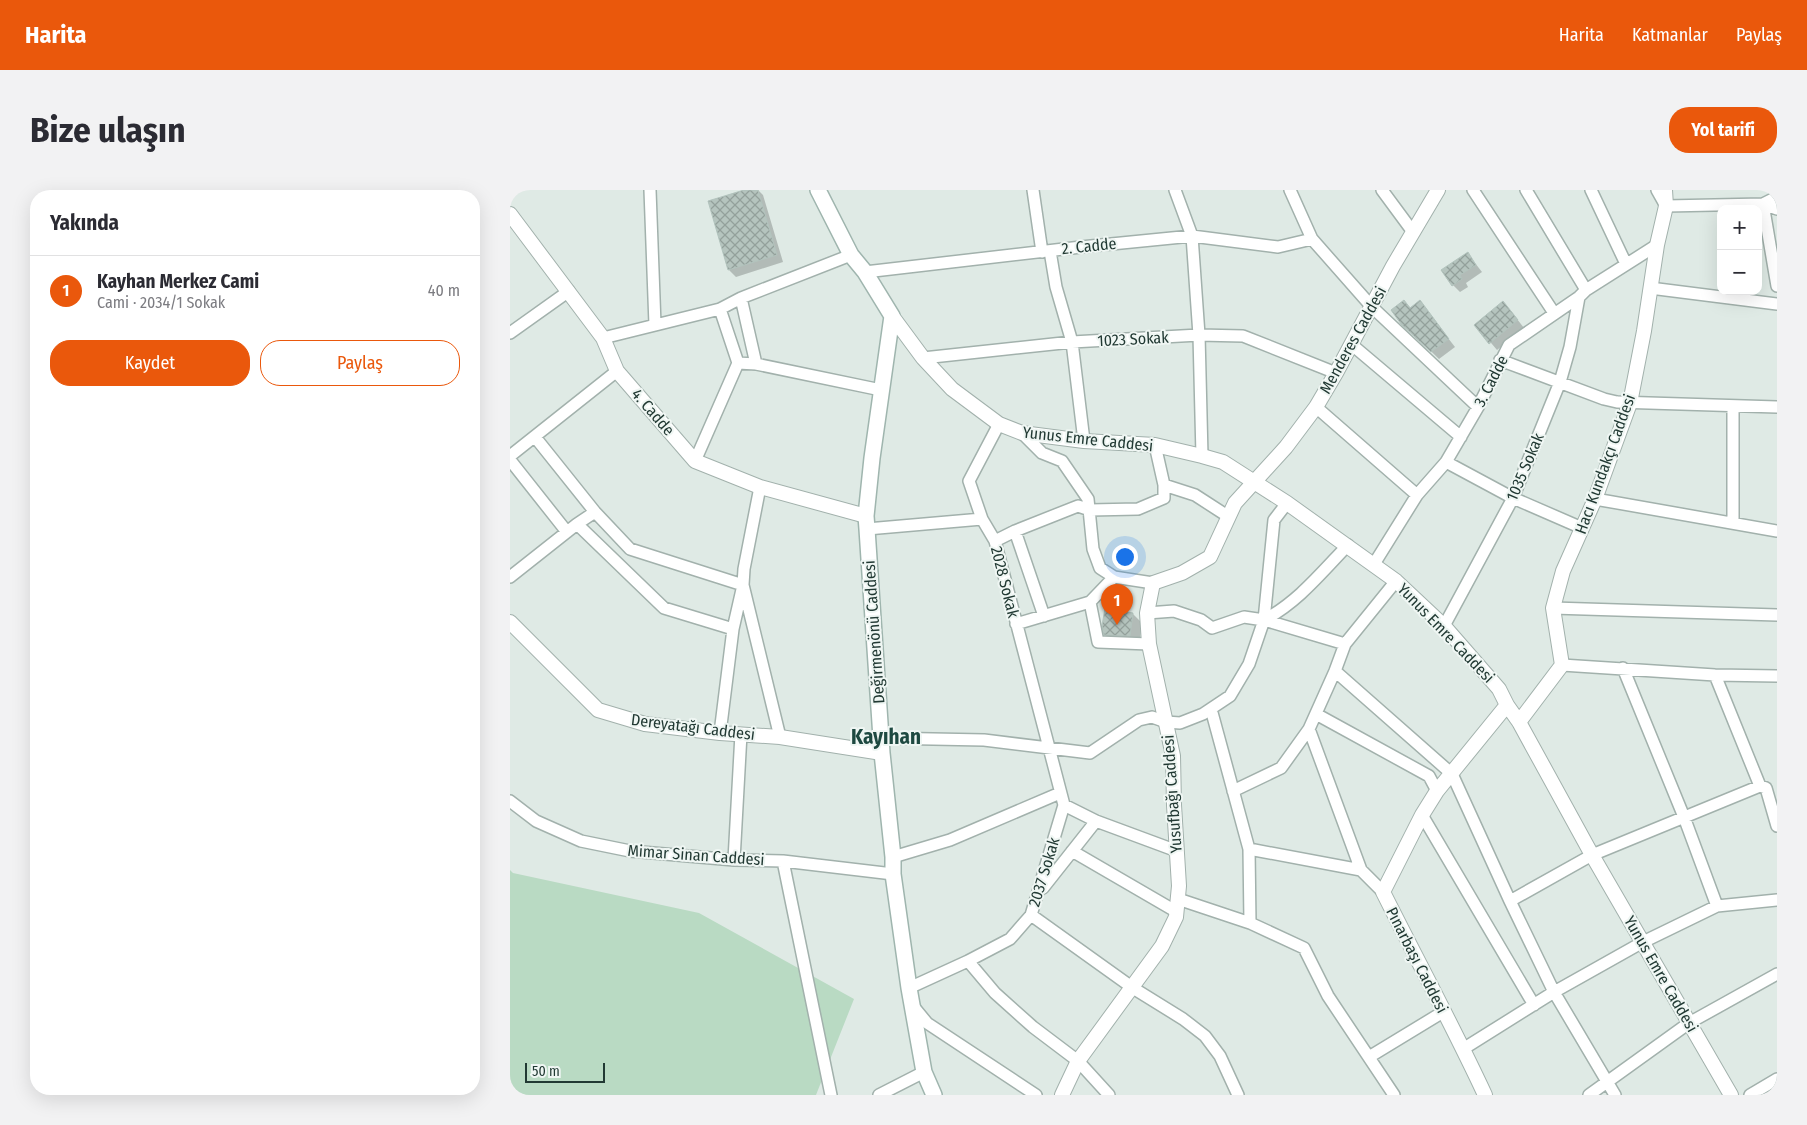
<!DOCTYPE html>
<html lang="tr">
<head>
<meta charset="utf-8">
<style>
  :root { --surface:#fff; --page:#f2f2f3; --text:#2b2b33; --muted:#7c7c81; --line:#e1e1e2; --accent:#ea580c }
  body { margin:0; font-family:"Fira Sans Condensed",sans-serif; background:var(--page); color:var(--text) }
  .controls { position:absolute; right:15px; top:15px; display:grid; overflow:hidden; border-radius:10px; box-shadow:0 5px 20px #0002 }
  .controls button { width:45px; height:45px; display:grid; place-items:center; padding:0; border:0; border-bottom:1px solid var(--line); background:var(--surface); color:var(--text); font:25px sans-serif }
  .scale { position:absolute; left:15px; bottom:12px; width:80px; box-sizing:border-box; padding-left:5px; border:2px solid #213933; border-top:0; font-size:14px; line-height:18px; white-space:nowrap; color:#213933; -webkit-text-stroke:4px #eff6f3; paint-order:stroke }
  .you { position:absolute; left:614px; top:366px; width:18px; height:18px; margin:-12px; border:4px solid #fff; border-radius:50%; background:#1a73e8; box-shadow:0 0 0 8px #1a73e833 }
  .badge { display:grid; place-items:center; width:32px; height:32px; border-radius:50%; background:var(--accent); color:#fff; font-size:16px; font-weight:700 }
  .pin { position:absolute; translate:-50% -41px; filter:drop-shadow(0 1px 2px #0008) }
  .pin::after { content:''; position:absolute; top:26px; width:18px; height:15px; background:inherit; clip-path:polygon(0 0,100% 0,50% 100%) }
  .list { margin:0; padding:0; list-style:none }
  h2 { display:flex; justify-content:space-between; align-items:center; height:65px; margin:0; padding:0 20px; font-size:21px }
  h2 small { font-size:16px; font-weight:400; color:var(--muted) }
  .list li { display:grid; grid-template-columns:32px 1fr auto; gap:15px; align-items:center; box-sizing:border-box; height:70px; padding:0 20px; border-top:1px solid var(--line) }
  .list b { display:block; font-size:19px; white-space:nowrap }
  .list p { margin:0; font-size:16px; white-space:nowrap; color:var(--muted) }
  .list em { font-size:16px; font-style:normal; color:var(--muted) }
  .actions { display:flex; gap:10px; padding:15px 20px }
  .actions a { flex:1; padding:11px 0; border:1px solid var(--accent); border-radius:20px; text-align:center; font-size:18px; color:var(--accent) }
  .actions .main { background:var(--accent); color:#fff }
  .map { position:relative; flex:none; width:1267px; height:905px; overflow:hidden; border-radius:20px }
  header { display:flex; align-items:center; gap:30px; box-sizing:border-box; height:70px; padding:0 25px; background:var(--accent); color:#fff }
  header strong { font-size:24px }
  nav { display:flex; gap:28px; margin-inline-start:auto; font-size:18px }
  .intro { display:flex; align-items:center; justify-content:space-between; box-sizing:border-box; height:120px; padding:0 30px }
  h1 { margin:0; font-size:35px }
  .button { padding:12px 22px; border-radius:20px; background:var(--accent); color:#fff; font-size:18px; font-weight:700 }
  main { display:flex; gap:30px; padding:0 30px }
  aside { flex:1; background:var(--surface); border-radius:20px; box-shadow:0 5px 20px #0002 }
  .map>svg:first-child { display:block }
  .grass { fill:#b9dac3 }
  .shadow { fill:#0003 }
  .building { fill:url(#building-cross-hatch); stroke:#b2c3bd }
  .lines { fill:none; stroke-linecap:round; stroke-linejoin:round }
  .minor-casing { stroke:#a2b1ac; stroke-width:14 }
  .tertiary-casing { stroke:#a2b1ac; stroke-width:16 }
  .secondary-casing { stroke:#9fb5ae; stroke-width:18 }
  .minor { stroke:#fff; stroke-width:11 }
  .tertiary { stroke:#fff; stroke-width:14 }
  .secondary { stroke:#fff; stroke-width:15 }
  .labels { text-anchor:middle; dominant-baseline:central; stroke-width:4; stroke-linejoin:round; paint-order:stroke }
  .street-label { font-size:16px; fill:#213933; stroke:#eff6f3 }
  .district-label { font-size:21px; font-weight:bold; fill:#1e4941; stroke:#eff6f3 }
</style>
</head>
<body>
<header>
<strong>Harita</strong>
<nav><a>Harita</a><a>Katmanlar</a><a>Paylaş</a></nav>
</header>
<div class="intro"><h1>Bize ulaşın</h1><a class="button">Yol tarifi</a></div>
<main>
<aside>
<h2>Yakında<small></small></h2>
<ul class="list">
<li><span class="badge">1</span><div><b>Kayhan Merkez Cami</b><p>Cami · 2034/1 Sokak</p></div><em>40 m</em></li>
</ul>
<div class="actions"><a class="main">Kaydet</a><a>Paylaş</a></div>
</aside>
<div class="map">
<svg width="1267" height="905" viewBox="0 0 1267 905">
  <defs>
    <pattern id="building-cross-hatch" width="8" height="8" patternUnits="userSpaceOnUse" patternTransform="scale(1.25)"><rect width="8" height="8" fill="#b5c4be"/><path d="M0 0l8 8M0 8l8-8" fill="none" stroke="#93a09b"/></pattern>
  </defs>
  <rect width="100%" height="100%" fill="#dfeae5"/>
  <path class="grass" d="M0,680l3,3 186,40 155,86 -38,96h-306z"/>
  <path class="shadow" d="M239,0h9l5,5 20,67 -47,15 -7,-7z
    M958,64l14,18 -16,11 2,4 -8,5 -7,-7z
    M894,112l7,6 9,-6 35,45 -16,12 -37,-36z
    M1000,120l14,18 -27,22 -21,-25z
    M623,424l9,9 -3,22 -24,-1 -10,-10z"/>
  <path class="building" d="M234,0h14l19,65 -49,15 -20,-69z
    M958,62l8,13 -16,10 2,4 -10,7 -11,-16z
    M894,110l6,8 10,-8 29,39 -18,13 -30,-28 -10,-14z
    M993,111l15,19 -29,24 -15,-19z
    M595,418l28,5 -3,23 -26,-1 -2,-9z"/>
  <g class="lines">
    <g class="minor-casing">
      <path id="minor" d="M140,0l5,135
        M523,0l9,62
        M665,0l17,46 7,99 3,121
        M780,0l22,49 60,68 106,100
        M872,0l31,42
        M963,0l81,123
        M1016,0l60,100
        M1081,0l35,74
        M1147,0l9,16 97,-2 14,5
        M1267,7l-14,7 14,82
        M540,61l6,36 16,55 12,99
        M355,82l216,-25 111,-11 86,11 34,-8
        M1140,98l127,16
        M231,108l15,66
        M210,119l18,54
        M0,143l59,-42
        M93,148l117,-29 21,-11 110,-43
        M841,154l110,93
        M413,168l149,-16 127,-7 44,1 93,37
        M990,170l104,39 13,3 160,5
        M228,173l18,1 125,26
        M806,217l101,88
        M512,243l20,20 20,8 26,38 5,50 7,19 14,9 39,6
        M25,247l60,75 35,37 113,36 -10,44 -13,104
        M0,266l107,-85
        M0,270l57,72
        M185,271l43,-98
        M936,272l67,36 69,30
        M654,295l31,10 34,22
        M250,297l-16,82 -1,16 37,152
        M1085,309l182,32
        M1223,332v-116
        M67,334l87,84 69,21
        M357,339l115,-10
        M505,341l29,85
        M485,351l20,-10 63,-25 12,4 48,-1 26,-11v-13l-9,-40
        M864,374l43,-69 29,-33 32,-55 31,-62 70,-48 7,-7 71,-45
        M0,387l67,-53 18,-12
        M580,412l8,40 51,2
        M1043,418l224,7
        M637,423l27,-2 27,9 11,8 32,-11 20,3 81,24
        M754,430c34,-18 57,-47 84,-75
        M506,434l74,-22 24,-25
        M934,436l69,-128 47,-116 10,-35 9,-50
        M1052,475l153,10 62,1
        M1113,478l61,149 33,89
        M825,481l117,103 58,127 44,91 61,103
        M1205,485l45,111 6,2 11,38
        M701,519l38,140 1,74
        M806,524l113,62 8,15
        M799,539l52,141
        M372,548l102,2 106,13 49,-33 13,-3 14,5 14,1 23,-9 27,-18 19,-32 15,-44 10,-100 13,-17
        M723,601l48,-23 28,-39 26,-58 10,-27 51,-63
        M0,611l26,20 45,20 49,10 104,9 49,1 110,13
        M554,615l32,16 81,30
        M912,625l112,190
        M739,659l112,21 22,22
        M562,661l105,61
        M383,667l57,-17 110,-47
        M224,670l7,-126
        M273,671l48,234
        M533,698l53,-67
        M668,709l72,24 54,25 24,48 66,99
        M1000,711l82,-46 168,-69
        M521,725l102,73 50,31 22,17 15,20 18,39
        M458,771l27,32 38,34 45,34 31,34
        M399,798l59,-27 42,-22 21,-24 33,-110 -69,-264 -13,-22 -13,-38 30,-57
        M403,816l14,17 109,72
        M953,859l91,-57 89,-50 74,-36 60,-6
        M859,867l74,-45
        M369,905l45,-23
        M1079,905l100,-72 88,-49
        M1240,905l27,-16"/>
    </g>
    <g class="tertiary-casing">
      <path id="tertiary" d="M0,24l93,124 14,33 78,90 65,26 106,29
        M382,126l31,42 29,31 47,35 23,9 62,8 71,4 47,11 21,6 64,41 109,78 48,45 55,63 8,16 12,17 73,133 139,240
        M0,432l88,88 47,14 75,9 60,4 102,16
        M1009,532l43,-57 -9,-57 10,-37 32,-72 35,-96 14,-72 13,-86 9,-39 -1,-16
        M552,905l16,-34 84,-115 14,-29 3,-31 -5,-81 -1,-49 -24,-112 -2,-31 6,-30 29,-10 28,-16 25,-54 51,-56 30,-40 20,-34 57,-107 45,-76
        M975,905c-32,-69 -68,-135 -102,-203l39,-77 15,-24 70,-86"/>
    </g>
    <g class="secondary-casing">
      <path id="secondary" d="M308,0l33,65 14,17 27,44 -20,142 -6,58 1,13 15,224 11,104v17l16,114 15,84 10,23"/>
    </g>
    <use href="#minor" class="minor"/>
    <use href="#tertiary" class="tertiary"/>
    <use href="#secondary" class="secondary"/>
  </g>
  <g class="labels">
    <g class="street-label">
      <text transform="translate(579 56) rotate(-6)">2. Cadde</text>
      <text transform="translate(623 149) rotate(-3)">1023 Sokak</text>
      <text transform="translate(843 150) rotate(-61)">Menderes Caddesi</text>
      <text transform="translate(981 191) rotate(-63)">3. Cadde</text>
      <text transform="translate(143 222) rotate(49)">4. Cadde</text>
      <text transform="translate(578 249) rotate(6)">Yunus Emre Caddesi</text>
      <text transform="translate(1095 274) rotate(-70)">Hacı Kundakçı Caddesi</text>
      <text transform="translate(1015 277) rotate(-67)">1035 Sokak</text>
      <text transform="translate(495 392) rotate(76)">2028 Sokak</text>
      <text transform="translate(364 442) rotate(-94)">Değirmenönü Caddesi</text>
      <text transform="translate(936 443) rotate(46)">Yunus Emre Caddesi</text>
      <text transform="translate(183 537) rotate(7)">Dereyatağı Caddesi</text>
      <text transform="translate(662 604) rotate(-94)">Yusufbağı Caddesi</text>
      <text transform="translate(186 665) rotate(4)">Mimar Sinan Caddesi</text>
      <text transform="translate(534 682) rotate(-73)">2037 Sokak</text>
      <text transform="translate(907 770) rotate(63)">Pınarbaşı Caddesi</text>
      <text transform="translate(1151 784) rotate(60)">Yunus Emre Caddesi</text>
    </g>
    <g class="district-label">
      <text x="376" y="547">Kayıhan</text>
    </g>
  </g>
</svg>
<div class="controls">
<button>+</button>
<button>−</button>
</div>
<div class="scale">50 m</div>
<div class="you"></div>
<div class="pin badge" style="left:607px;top:435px">1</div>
</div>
</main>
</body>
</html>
